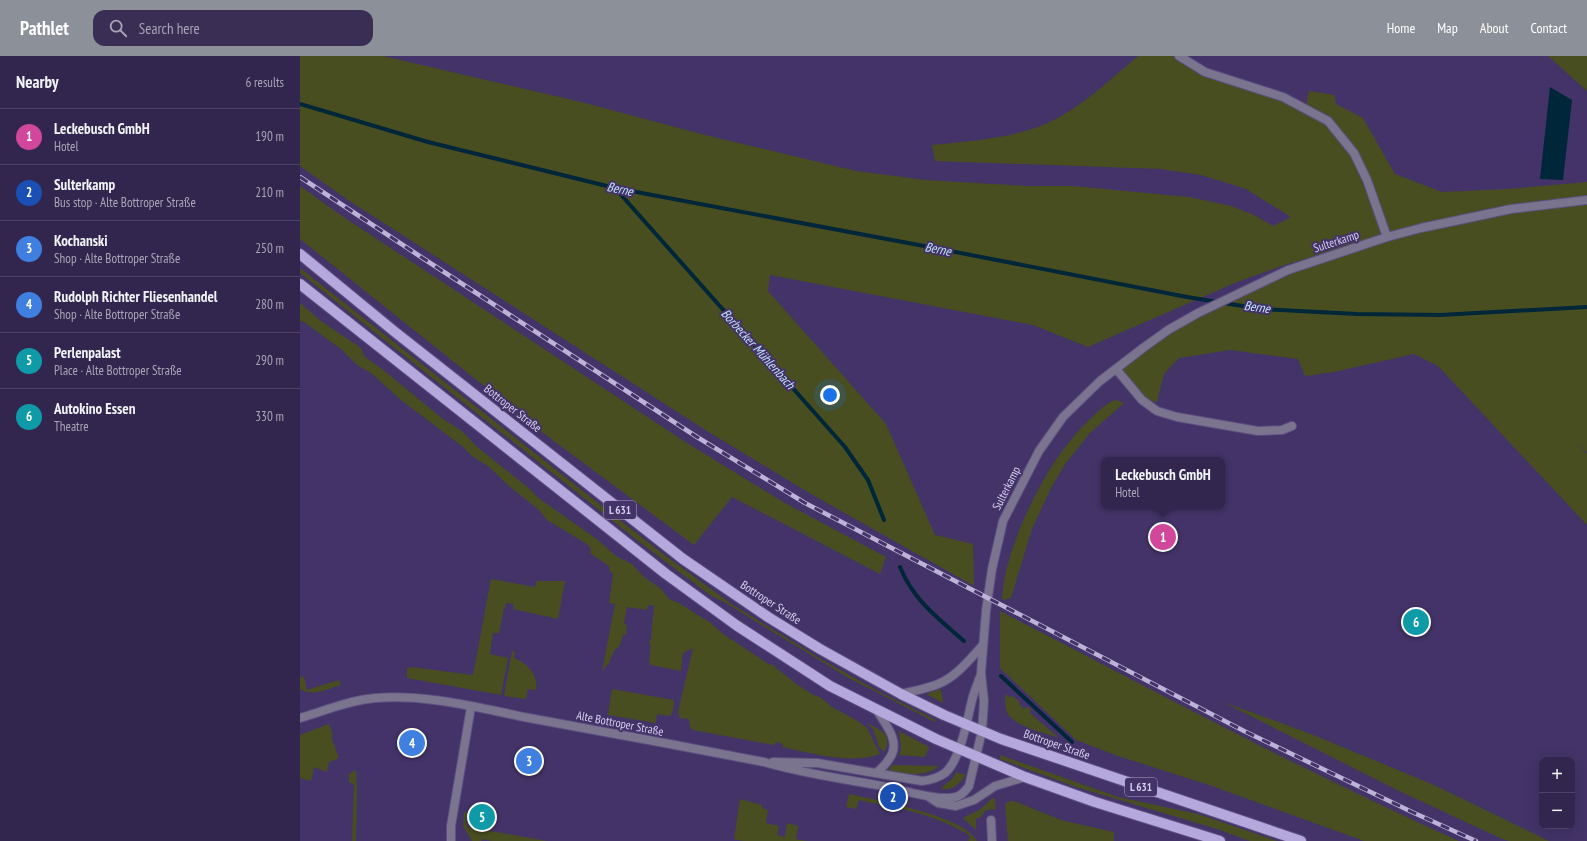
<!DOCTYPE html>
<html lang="en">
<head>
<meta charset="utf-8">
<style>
  :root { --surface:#32264e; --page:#3a2e55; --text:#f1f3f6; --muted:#a8a5b6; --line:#4d4366; --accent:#8c9099 }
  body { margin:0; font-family:"PT Sans Narrow",sans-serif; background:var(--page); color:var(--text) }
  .controls { position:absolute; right:12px; bottom:12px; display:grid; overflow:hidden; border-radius:8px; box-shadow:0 4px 16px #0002 }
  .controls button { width:36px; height:36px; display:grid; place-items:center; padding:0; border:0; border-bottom:1px solid var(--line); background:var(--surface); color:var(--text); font:20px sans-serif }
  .you { position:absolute; left:530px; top:339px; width:14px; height:14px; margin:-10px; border:3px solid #fff; border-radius:50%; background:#1a73e8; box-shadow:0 0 0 6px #1a73e833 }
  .badge { display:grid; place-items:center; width:26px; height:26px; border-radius:50%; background:var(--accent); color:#fff; font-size:13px; font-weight:700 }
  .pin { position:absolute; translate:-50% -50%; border:2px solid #fff; box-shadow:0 1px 4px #0006 }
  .popup { position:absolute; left:801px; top:401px; width:124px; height:52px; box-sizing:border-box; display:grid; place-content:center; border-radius:8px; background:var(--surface); filter:drop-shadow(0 1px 3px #0005); font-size:13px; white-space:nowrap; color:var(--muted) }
  .popup b { font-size:15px; color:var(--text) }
  .popup::after { content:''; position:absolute; left:50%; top:100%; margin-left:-8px; border:8px solid transparent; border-top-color:var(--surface) }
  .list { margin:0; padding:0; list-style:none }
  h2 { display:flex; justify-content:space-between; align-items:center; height:52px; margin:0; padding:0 16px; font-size:17px }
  h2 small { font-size:13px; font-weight:400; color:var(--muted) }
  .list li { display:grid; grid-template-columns:26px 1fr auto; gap:12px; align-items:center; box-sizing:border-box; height:56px; padding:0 16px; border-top:1px solid var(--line) }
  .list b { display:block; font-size:15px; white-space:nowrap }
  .list p { margin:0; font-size:13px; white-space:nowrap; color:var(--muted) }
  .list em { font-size:13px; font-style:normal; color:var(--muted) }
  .icon { flex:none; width:22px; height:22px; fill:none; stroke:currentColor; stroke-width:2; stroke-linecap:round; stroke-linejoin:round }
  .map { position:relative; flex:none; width:1287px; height:785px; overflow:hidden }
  header { display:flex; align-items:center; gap:24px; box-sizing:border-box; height:56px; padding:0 20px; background:var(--accent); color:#fff }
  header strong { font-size:19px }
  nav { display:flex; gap:22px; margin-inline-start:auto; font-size:14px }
  .search { width:280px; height:36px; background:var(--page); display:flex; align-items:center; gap:10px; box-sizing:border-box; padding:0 14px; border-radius:12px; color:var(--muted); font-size:15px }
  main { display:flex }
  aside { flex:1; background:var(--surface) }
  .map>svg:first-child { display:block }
  .green { fill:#484e20 }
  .water { fill:#002639 }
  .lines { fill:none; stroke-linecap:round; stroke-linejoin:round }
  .stream { stroke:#002639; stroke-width:4 }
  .minor-casing { stroke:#5e4f80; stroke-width:10 }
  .tertiary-casing { stroke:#5e4f80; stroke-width:10 }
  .primary-casing { stroke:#5e4f80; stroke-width:12 }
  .minor { stroke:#7a748f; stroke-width:8 }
  .tertiary { stroke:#7a748f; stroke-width:8 }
  .primary { stroke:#b5a8dd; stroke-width:10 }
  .rail-casing { stroke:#bdb3d8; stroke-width:4.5 }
  .rail { stroke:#433368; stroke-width:3; stroke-dasharray:9; stroke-linecap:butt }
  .labels { text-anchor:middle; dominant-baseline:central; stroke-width:4; stroke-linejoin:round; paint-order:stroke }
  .shield { fill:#433368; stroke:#aba0c7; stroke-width:1 }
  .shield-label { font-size:11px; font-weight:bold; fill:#d7cff0 }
  .street-label { font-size:12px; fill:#d7cff0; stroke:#433368 }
  .water-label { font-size:13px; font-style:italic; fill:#c0e3f9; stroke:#433368 }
</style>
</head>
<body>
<header>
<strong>Pathlet</strong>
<div class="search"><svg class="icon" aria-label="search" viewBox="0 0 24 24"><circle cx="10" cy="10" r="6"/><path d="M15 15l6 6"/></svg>Search here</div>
<nav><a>Home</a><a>Map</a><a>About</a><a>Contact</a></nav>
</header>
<main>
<aside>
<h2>Nearby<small>6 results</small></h2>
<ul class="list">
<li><span class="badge" style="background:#d1479c">1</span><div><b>Leckebusch GmbH</b><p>Hotel</p></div><em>190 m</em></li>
<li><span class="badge" style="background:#1a4fb4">2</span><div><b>Sulterkamp</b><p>Bus stop · Alte Bottroper Straße</p></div><em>210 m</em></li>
<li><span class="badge" style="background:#3f7fe0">3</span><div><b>Kochanski</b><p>Shop · Alte Bottroper Straße</p></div><em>250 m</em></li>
<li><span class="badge" style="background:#3f7fe0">4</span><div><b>Rudolph Richter Fliesenhandel</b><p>Shop · Alte Bottroper Straße</p></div><em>280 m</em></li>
<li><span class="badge" style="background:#0f9aa8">5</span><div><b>Perlenpalast</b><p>Place · Alte Bottroper Straße</p></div><em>290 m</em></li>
<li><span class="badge" style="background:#0f9aa8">6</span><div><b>Autokino Essen</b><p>Theatre</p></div><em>330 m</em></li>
</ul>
</aside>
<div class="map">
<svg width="1287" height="785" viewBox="0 0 1287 785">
  <rect width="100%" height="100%" fill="#433368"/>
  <path class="green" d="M0,0h83l202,47 120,32 151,36 70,9 101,6h46l116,11 42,9 23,9 19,11 18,-9 -45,-28 -45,-14 -40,-6 -226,-8 -3,-16c35,-4 72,-6 106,-18 38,-14 69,-45 100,-71h35l32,19 78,27 22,9 21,13 26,32 31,79 -101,31 -45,16 -149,65 -55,-22 -263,-50 -2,16 118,133 49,111 38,9 1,42 -163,-92 -104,-63 -359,-231 -48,-34z
    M1248,0h39v35z
    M1009,35l25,4 2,9 27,14 32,56 47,18 66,-3 79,-7v16l-199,37 -47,-102 -35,-27z
    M0,130l39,28 348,229 98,60 101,54 -6,17 -148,-77 -38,48 -155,-115 -239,-191z
    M1287,145v251l-13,-10 13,11v72l-149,-159 -24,-12 -80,18 -29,4 -7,-17 -68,-9 -51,8 -15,16 -7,28 -13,-3 -27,-30 53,-38 100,-52 117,-41 124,-28z
    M0,212l359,283 71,52 96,59 50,28 60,30 -1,2 -88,-45 -123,-75 -14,-7 -68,-51 -332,-263 -10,-8z
    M0,247l21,18 40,27 3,8 18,13 61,50 19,12 14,15 55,44 6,7 61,43 18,16 16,8 12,13 16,11 10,12 7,2 34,21 12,11 47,31 2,-1c7,7 40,33 48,33l12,10 24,13 11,8 13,26c-28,11 -69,-1 -98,-7l1,-3 -7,-2 -2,3 -81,-15 -3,-3 -1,-8 -9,-1 -2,-6 15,-64 -10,5 -2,18 -30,-6 -2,-4 2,-15 -2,-3 2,-5 3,-32 -6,-1 -1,5 -20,-3 -3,17 3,1 -1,10h-3l-3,10 -6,6 -5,12 -7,8 13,-67 -6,-1 4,-29 -3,-3 -1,-5 -19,-13 1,-4 -4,-5 -40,-24 -8,-10 -30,-24 -20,-19 -17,-11 -9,-9 -62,-47 -30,-27 -14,-8 -15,-15 -38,-28 -4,-1z
    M816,344l8,3 -34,30 -24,30 -15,25 -19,41 -21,69 -9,2c1,-11 2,-22 5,-33 14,-51 44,-111 83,-148 8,-7 15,-16 26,-19z
    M191,523l44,8 2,-6h28l-7,38 -45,-10 1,-5 -8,-1 -1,5h-1l-5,25h-6l-3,21 18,4 -7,37 -94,-17v-10l4,-1 62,8z
    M700,555c152,79 303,160 459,230h-95l-155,-56 -91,-29 -42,-16 -76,-72z
    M212,595l3,1 -1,6c13,5 25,17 22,32l-8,-1 -2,10 -22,-3z
    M0,619l1,2h3l3,13 32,-10 2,5c-14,4 -28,12 -41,4z
    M312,633l62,11 -1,11 -3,5 -13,-2 -1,9 -48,-8z
    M640,633l2,5 1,9 -17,-9z
    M705,638l4,3 3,-1 6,4 2,5 4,4 3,-2 4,2 -1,4 29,25c-14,-5 -48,-12 -53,-28 -1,-5 -1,-11 -1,-16z
    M923,646l88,32 123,51 115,56h-40l-9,-3 -103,-48z
    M566,667c14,6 28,12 18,29l-5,-5 -6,-18z
    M29,668l4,11 -2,1 8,22 -10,4 -2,10 -13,-5 -3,14 -11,-3v-43z
    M599,675l30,16 -4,10 -26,-2 2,-6z
    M700,699l118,42 80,17 79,27h-27l-33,-12 -141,-42 -76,-28z
    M592,709l47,1c-14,12 -34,8 -50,4z
    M56,714l1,19 -1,52h-4l2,-57 -5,-2v-8z
    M656,716l10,3c-6,8 -15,18 -25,13l12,-10z
    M549,738c27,6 116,22 128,47h-9l2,-5c-33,-22 -73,-28 -111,-36l-3,9 -10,-2z
    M692,742l3,1 1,10 -10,1 -6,8h-4v12l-13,-12 18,-9z
    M440,743l22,6v3l6,2 -2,13 13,3 -2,9 8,2 2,-14 11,3 -2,13 11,2h-64l-9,-2z
    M711,745h3l47,19 53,12v9h-106l-3,-35 1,-3z
    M164,755l3,2 -1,8 2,6 79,14h-55l-10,-2 -1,2h-9l-9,-15z"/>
  <path class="water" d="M1250,31l22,13 -9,80 -23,-1z"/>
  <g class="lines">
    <path class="stream" d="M0,48l128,38 187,46 325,61 247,48 74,12 96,5 83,1 147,-8
      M315,132l230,259 23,33 16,40
      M600,511c14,34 37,50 64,74
      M701,620l71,66"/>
    <g class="minor-casing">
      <path id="minor" d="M879,0l26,16 78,25 45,24 26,32 13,27 20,57
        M816,313l26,31 15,11 20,6 81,14 24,-1 10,-4
        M691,764l1,21
        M151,785v-15l20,-119"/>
    </g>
    <g class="tertiary-casing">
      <path id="tertiary" d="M601,638c12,-3 25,-5 37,-10 18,-7 32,-25 45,-39
        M0,662c24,-7 50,-18 76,-20 51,-4 103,10 153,20 78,14 157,29 235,44 40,12 82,17 123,25 18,4 45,12 62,11 10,0 15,-5 20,-12l13,-55 2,-30 -3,-28 5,-62 6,-42 11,-48 36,-70 24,-34 37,-36 43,-33 25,-18 30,-17 90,-43 99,-33 34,-9 90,-19 76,-9
        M473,706l44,1 105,18c9,-1 16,-3 23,-8 16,-14 22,-53 27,-73 2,-8 5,-15 8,-23
        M576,717c5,-4 10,-9 13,-14 13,-17 -4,-35 -13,-50
        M629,741l9,6 18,3 18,-6 21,-14 30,-9"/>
    </g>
    <g class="primary-casing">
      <path id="primary" d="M0,198l95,78 288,227 85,58 52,32 81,45 43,21 57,24 300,102
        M0,228l366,290 70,51 94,61 106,53 89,38 70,25 125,39"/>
    </g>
    <use href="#minor" class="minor"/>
    <use href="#tertiary" class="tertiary"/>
    <use href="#primary" class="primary"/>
    <g class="rail-casing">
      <path id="rail" d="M0,121l121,80 276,180 108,66 439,228 168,81 64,29"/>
    </g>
    <use href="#rail" class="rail"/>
  </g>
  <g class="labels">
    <g class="shield">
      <rect x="304" y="445" width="32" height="18" rx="3"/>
      <rect x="825" y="722" width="32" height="18" rx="3"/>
    </g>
    <g class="shield-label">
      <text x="320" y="454">L 631</text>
      <text x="841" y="731">L 631</text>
    </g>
    <g class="street-label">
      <text transform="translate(1036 185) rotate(-18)">Sulterkamp</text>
      <text transform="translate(213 352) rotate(38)">Bottroper Straße</text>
      <text transform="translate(706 432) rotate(-63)">Sulterkamp</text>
      <text transform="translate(471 546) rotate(33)">Bottroper Straße</text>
      <text transform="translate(320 667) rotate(11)">Alte Bottroper Straße</text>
      <text transform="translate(757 688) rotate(19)">Bottroper Straße</text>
    </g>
    <g class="water-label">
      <text transform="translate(320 133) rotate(12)">Berne</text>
      <text transform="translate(638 193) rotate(11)">Berne</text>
      <text transform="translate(957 251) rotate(8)">Berne</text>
      <text transform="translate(458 293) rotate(48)">Borbecker Mühlenbach</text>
    </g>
  </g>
</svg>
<div class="controls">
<button>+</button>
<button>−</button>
</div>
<div class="you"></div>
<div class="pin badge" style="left:863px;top:481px;background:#d1479c">1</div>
<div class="popup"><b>Leckebusch GmbH</b>Hotel</div>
<div class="pin badge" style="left:593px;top:741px;background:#1a4fb4">2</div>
<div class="pin badge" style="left:229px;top:705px;background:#3f7fe0">3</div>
<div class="pin badge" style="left:112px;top:687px;background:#3f7fe0">4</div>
<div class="pin badge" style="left:182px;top:761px;background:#0f9aa8">5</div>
<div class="pin badge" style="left:1116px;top:566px;background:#0f9aa8">6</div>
</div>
</main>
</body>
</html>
